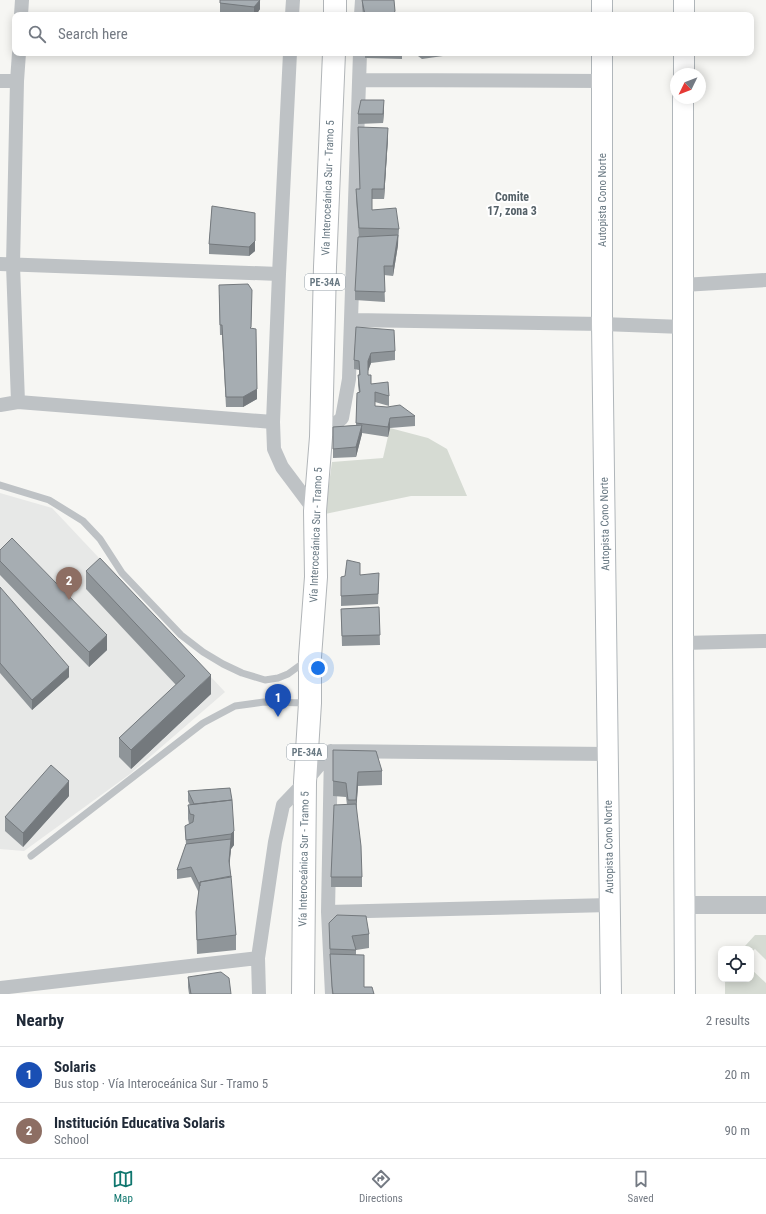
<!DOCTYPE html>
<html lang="en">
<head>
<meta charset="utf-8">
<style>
  :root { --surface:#fff; --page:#f6f6f7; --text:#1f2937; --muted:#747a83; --line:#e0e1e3; --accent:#0f766e }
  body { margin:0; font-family:"Roboto Condensed",sans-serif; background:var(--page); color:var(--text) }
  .controls { position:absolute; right:12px; bottom:12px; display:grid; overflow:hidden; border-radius:8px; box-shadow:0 2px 10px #0003 }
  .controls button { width:36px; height:36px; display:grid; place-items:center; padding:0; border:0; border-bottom:1px solid var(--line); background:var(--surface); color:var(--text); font:20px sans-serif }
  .compass { position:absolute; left:670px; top:68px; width:36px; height:36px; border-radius:50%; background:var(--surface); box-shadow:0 2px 10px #0003; rotate:227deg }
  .you { position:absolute; left:318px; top:668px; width:14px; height:14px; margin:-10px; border:3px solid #fff; border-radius:50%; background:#1a73e8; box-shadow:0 0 0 6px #1a73e833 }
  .badge { display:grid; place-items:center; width:26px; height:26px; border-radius:50%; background:var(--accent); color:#fff; font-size:13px; font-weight:700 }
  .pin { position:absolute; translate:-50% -33px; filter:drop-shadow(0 1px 2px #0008) }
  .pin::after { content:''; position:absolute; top:21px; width:14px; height:12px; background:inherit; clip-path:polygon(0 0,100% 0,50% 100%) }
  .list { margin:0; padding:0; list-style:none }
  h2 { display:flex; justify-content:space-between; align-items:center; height:52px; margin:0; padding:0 16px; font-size:17px }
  h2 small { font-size:13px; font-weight:400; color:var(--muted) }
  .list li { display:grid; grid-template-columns:26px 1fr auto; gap:12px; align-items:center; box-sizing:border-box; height:56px; padding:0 16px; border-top:1px solid var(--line) }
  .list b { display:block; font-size:15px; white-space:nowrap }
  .list p { margin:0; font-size:13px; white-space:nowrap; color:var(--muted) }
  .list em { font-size:13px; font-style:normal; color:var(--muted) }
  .icon { flex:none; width:22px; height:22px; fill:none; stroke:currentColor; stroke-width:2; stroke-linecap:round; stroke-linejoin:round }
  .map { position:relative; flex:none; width:766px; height:994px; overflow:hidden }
  .search { position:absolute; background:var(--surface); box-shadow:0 2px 10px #0003; left:12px; right:12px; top:12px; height:44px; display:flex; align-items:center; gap:10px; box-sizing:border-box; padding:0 14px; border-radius:8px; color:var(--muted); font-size:15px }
  .sheet { height:164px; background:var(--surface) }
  nav { display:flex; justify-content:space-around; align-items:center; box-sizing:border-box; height:56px; border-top:1px solid var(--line); background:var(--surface); font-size:11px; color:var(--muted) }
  nav a { display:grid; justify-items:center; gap:2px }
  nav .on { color:var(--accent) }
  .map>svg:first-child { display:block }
  .built { fill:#e7e8e7 }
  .green { fill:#d6dbd3 }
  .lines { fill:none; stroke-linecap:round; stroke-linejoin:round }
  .secondary-casing { stroke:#b0b6ba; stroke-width:22 }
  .trunk-casing { stroke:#b1b5b8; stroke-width:24 }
  .service { stroke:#bec2c5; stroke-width:7 }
  .minor { stroke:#bec2c5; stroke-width:14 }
  .tertiary { stroke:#bec2c5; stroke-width:18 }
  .secondary { stroke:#fff; stroke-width:20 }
  .trunk { stroke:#fff; stroke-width:22 }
  .wall { fill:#8f9599 }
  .shaded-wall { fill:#74797d }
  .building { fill:#a6adb2; stroke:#74797d }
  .labels { text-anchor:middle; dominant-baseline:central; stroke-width:4; stroke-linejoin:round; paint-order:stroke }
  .shield { fill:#fff; stroke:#95a0a8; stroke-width:1 }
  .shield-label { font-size:10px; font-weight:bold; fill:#687882 }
  .street-label { font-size:11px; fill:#687882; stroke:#fff }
  .neighbourhood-label { font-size:12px; font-weight:bold; fill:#556168; stroke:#fff }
</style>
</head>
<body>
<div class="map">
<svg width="766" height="994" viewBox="0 0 766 994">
  <rect width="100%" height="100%" fill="#f6f6f3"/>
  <path class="built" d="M0,493l52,15 173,184 -95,82 -106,77 -24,-2z"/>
  <path class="green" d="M390,428l38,10 19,11 20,47h-56l-86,18 7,-52 51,-4z
    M755,935h11v25l-11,-11 -4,3v-3h-3l-3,-3z
    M751,969l15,14v11h-41v-15h26z"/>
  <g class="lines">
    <g class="secondary-casing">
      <path id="secondary" d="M602,0v15
        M684,15v-15
        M602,53v271l9,670
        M684,74v-21
        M683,98v545l2,351"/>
    </g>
    <g class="trunk-casing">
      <path id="trunk" d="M335,15v-15
        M303,994l2,-212 5,-79v-46l6,-80 -1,-66 6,-74 4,-170 9,-214"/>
    </g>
    <path class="service" d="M0,485l49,15 34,21 17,18 22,34 59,62 22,17 20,12 19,9 23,7 13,-2 10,-4 18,-13
      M31,856l172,-133 32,-17 29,-4 43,1"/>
    <path class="minor" d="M21,15l1,-15
      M292,15l1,-15
      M361,15l1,-15
      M290,53l-11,221 -6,148 1,27 8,18 33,44
      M359,80l243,1
      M0,81h17
      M0,264l279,10
      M683,285l83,-5
      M352,320l250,4 81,3
      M18,402l-5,-137 4,-184 2,-28
      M0,405l18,-3 255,20
      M321,437l21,-19 7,-39 11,-326
      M683,643l83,-2
      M331,751l277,3
      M331,751l-3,161 4,82
      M328,912l282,-7
      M0,988l258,-30
      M259,994l-1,-36 17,-116 8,-37 22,-23 26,-31"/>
    <path class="tertiary" d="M685,905h81"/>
    <use href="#secondary" class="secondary"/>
    <use href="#trunk" class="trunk"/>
  </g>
  <path class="wall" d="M220,0h40v9l-4,6h-18l-18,-2z
    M362,0h32l1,15h-32l-1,-9z
    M365,53h37v6l-37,-1z
    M414,53h36v2l-28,4z
    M384,110l-1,13 -25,1v-10z
    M358,127l30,11 -4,61h-12v11l27,19 -1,16 -5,31 -9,-1 1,27 -30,-2v-9l4,-54 -3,-38v-10h4z
    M212,206l43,45 -6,5 -40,-2v-10z
    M219,295l33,5 -1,28 6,71 -14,8h-17l-4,-72h-2z
    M356,327l39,24v9l-24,3 -3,8v4l3,9 18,12v10l-14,-4v4l40,10v10l-25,2 -2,9 -26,-4 -6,24 -23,1v-31l23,-2 1,-32h2l-1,-8v-10h1v-5l-5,-1v-9z
    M0,550l107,100 -18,17 -89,-92z
    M86,571l125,123 -80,75 -12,-12v-19l57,-53 -90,-96z
    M360,575l19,8 -1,21 -37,2v-29z
    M0,587l69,90 -37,33 -32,-37z
    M379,607l1,38 -38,1 -1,-37z
    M333,750l49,21v14l-24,1 -2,23 6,68v10h-31v-10l16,-72 -1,-8 -13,-1z
    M230,788l4,57 -3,4 -2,17 7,69v15l-39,4 -1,-42 3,-19 -8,-16 -14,2v-9l9,-25 -1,-19 4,-2 -1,-5v-14h2l-2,-4v-10z
    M69,796l-46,51 -18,-16v-14z
    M329,923l40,11v14l-13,2v5l8,32 10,7h-42l-3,-57z
    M188,977l43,17h-42l-1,-7z"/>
  <path class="shaded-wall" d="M260,0v9l-4,6h-2v-8z
    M384,100v10l-1,13v-9z
    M388,128v10l-4,61v-10z
    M255,213v38l-6,5v-9z
    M398,235v10l-5,31v-10z
    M371,353v10l-3,8v14v-24z
    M257,389v10l-14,8v-10z
    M390,418v10l-2,9v-10z
    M362,425v9l-6,23v-10z
    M107,635v15l-18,17v-15z
    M69,667v10l-37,33v-10z
    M211,675v19l-80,75v-19z
    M358,772v14l-2,28v-14z
    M69,781v15l-46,51v-14z
    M234,831v14l-3,4 -2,22v-10l2,-27z"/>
  <path class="building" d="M220,0h40l-6,7 -34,-4z
    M362,0h32l1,11 -2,4h-28z
    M452,14v1h-24z
    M361,100h23l-1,14h-25z
    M358,127l30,1 -4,61h-12v21l24,-2 3,21 -40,-1 -3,-39h4z
    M212,206l43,7v28l-6,6 -40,-3z
    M398,235l-5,31h-9l1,26 -30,-1 3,-54z
    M248,284l4,6 -1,37 -1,1 6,1 1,60 -14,8h-17l-4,-72h-2l-1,-40z
    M356,327l38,3 1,21 -24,2 -3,8v14h3v9l17,-2 1,14 -14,-4v14l12,1 13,-2 15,11 -25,2 -2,9 -32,-4 1,-30 3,-1 -2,-17h2l-1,-14 -5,-1z
    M362,425l-6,22 -23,2v-22z
    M12,538l95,97 -18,17 -89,-91v-11z
    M100,558l111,117 -80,75 -12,-12 66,-62 -99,-105z
    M347,560l13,3v12l19,-2 -1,21 -37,2v-19l4,-1z
    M0,587l69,80 -37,33 -32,-37z
    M379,607l1,28 -38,1 -1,-27z
    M333,750l43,1 6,20 -24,1 -2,28h-8l-2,-17 -13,-2z
    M51,765l18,16 -46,52 -18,-16z
    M230,788l2,12 -38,4 -6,-13z
    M232,800l2,31 -3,3 -45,6 -1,-14 8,-4 1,-7 -4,-1 -2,-9z
    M356,804l5,42 1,31h-31l3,-72z
    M231,839l-2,22 2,16 -31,5v4l-9,-19 -14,3 9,-26z
    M231,876l5,59 -39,5 -1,-28 4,-30z
    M337,915l29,1 3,18 -17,2 4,14 -26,-1 -1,-26z
    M330,954l34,1v32h8l2,7h-41l-1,-8z
    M221,972l8,6 2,16h-40l-3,-17z"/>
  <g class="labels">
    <g class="shield">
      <rect x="305" y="274" width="40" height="16" rx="3"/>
      <rect x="287" y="744" width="40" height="16" rx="3"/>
    </g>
    <g class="shield-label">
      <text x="325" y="282">PE-34A</text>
      <text x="307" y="752">PE-34A</text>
    </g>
    <g class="street-label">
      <text transform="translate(328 188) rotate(-88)">Vía Interoceánica Sur - Tramo 5</text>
      <text transform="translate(602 200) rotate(-90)">Autopista Cono Norte</text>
      <text transform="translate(605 524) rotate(-91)">Autopista Cono Norte</text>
      <text transform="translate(316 535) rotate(-88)">Vía Interoceánica Sur - Tramo 5</text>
      <text transform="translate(609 847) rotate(-91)">Autopista Cono Norte</text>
      <text transform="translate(304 859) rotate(-89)">Vía Interoceánica Sur - Tramo 5</text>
    </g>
    <g class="neighbourhood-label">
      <text x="512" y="197">Comite<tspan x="512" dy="14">17, zona 3</tspan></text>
    </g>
  </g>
</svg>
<div class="controls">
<button><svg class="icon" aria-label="locate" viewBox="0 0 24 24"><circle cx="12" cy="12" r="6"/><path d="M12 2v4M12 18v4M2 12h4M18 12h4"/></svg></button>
</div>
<svg class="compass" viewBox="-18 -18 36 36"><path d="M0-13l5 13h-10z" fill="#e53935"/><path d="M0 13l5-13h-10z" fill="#747a83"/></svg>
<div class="you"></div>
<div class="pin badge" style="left:278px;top:717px;background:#1a4fb4">1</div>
<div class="pin badge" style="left:69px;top:600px;background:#8d6e63">2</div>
<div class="search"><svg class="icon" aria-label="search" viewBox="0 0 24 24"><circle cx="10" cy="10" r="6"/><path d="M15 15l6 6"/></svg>Search here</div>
</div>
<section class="sheet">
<h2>Nearby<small>2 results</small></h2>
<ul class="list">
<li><span class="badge" style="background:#1a4fb4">1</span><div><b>Solaris</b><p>Bus stop · Vía Interoceánica Sur - Tramo 5</p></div><em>20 m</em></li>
<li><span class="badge" style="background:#8d6e63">2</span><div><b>Institución Educativa Solaris</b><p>School</p></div><em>90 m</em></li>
</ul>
</section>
<nav>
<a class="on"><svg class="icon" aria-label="map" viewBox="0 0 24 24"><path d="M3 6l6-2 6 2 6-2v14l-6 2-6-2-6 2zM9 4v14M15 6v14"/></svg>Map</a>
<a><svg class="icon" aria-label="directions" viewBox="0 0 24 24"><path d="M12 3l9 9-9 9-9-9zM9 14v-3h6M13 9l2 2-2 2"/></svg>Directions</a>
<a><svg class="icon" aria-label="saved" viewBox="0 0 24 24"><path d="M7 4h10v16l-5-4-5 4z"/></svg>Saved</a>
</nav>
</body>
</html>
